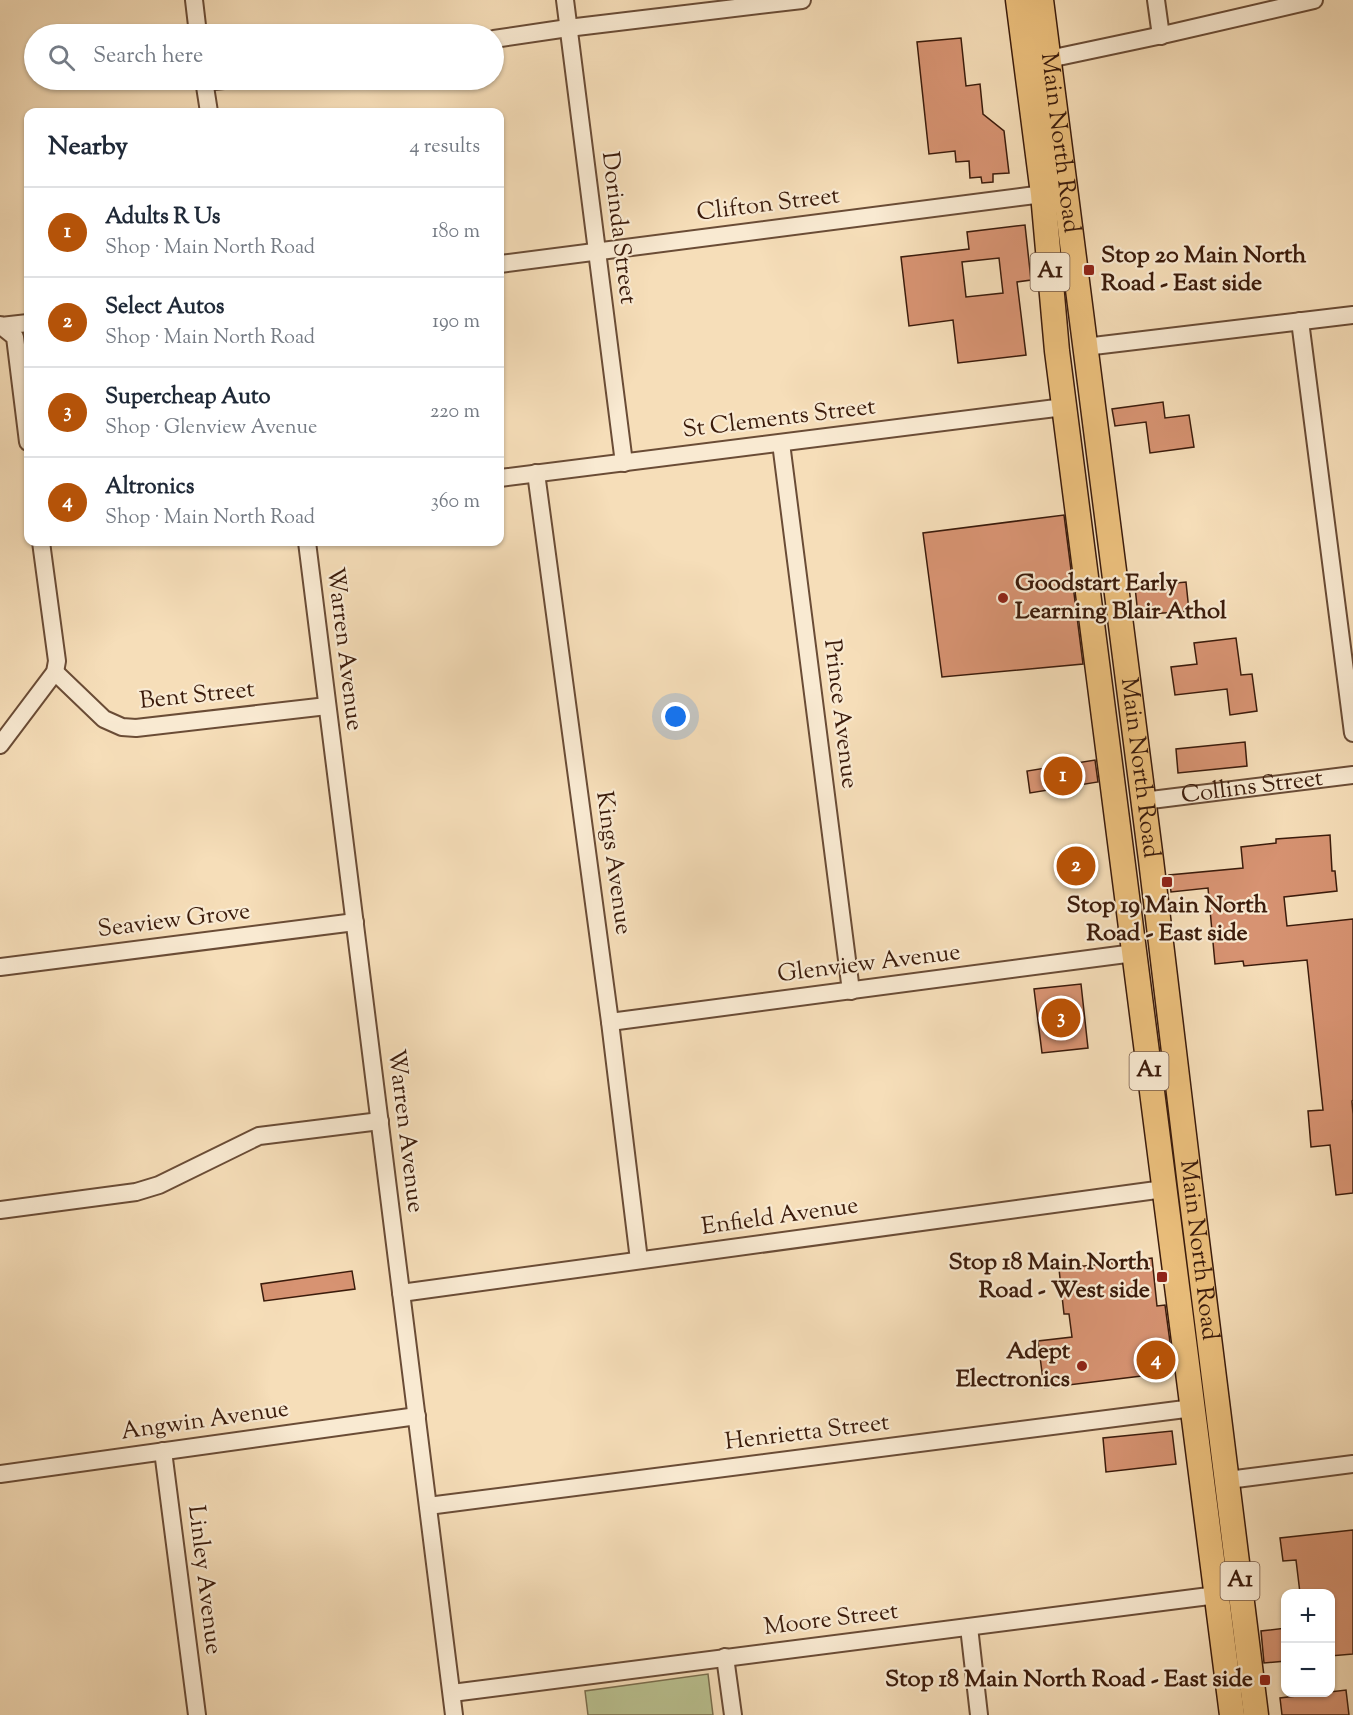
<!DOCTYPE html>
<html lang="en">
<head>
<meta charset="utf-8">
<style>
  :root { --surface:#fff; --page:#f2f2f3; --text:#1f2937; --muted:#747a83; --line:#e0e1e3; --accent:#b45309 }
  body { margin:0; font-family:"Sorts Mill Goudy",serif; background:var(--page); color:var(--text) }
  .controls { position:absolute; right:18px; bottom:18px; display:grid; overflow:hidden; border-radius:12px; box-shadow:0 2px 4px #0004 }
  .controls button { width:54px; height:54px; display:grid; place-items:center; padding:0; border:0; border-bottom:2px solid var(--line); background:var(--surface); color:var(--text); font:30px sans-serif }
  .you { position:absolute; left:676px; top:717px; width:21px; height:21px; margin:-15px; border:4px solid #fff; border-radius:50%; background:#1a73e8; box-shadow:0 0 0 9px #1a73e833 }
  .badge { display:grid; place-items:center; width:39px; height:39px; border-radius:50%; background:var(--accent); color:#fff; font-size:20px; font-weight:700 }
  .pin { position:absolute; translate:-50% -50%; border:3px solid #fff; box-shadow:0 2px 6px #0006 }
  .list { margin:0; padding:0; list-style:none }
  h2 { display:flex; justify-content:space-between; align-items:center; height:78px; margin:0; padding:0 24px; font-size:26px }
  h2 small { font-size:20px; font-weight:400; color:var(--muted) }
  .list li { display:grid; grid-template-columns:39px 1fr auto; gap:18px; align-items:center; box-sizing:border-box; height:90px; padding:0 24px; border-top:2px solid var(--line) }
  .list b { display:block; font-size:22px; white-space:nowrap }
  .list p { margin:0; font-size:20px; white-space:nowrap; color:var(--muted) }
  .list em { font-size:20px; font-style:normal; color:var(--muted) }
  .icon { flex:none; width:33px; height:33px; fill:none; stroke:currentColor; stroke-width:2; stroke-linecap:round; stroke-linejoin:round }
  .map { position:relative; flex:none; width:1353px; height:1715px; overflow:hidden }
  .search { position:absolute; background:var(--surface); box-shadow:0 2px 4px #0004; left:24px; top:24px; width:480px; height:66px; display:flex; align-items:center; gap:15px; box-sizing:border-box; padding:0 21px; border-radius:33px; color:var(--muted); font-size:22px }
  .panel { position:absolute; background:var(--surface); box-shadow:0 2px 4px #0004; left:24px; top:108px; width:480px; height:438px; border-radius:12px }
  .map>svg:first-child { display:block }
  .green { fill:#bac291; stroke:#7a6e4e; stroke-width:1.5 }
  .building { fill:#d79372; stroke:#3b1b0b; stroke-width:1.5; fill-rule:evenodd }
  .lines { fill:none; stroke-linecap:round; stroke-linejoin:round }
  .minor-casing { stroke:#6a4c36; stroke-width:20 }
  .highway-casing { stroke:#3b1b0b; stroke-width:27 }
  .minor { stroke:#f9ead2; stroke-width:16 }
  .highway { stroke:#ebbf7c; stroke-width:24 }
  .poi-dot { fill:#8f2418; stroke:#f9ead2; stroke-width:2 }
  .labels { text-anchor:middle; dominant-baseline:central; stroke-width:4.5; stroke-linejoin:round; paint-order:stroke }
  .shield { fill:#f9ead2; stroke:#745947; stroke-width:1.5 }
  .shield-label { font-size:22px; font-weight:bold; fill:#3b1b0b }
  .street-label { font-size:24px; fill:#3b1b0b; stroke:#f9ead2 }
  .poi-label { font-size:24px; font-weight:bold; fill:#3b1b0b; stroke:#f9ead2; text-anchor:end }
</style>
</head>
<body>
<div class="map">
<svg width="1353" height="1715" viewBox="0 0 1353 1715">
  <rect width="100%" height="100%" fill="#f6deb9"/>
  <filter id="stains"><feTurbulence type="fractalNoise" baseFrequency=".00333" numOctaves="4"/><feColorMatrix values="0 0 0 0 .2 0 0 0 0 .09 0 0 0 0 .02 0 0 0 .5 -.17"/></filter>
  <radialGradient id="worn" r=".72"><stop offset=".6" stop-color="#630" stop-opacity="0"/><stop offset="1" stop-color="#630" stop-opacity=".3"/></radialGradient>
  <path class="green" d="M708,1674l5,41h-125l-3,-24z"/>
  <path class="building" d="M961,38l5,48 14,-2 3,30 21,17 5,42 -16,1v8l-11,1 -1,-6 -11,1 -1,-17 -13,1 -1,-11 -26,3 -12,-112z
    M1025,225l6,55 -14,2 9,73 -68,8 -5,-43 -44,6 -8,-69 68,-8 -2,-17zM999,258l4,35 -37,4 -4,-35z
    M1163,402l2,16 24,-3 5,32 -44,6 -4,-31 -31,4 -3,-17z
    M1064,515l19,149 -141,13 -19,-144z
    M1186,582l3,29 -51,4 -3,-28z
    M1236,638l5,37 11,-1 5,37 -27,4 -3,-26 -52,6 -4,-28 26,-3 -3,-21z
    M1245,742l2,24 -69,7 -2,-24z
    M1095,760l3,22 -68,11 -3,-22z
    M1330,835l2,36h3l2,20 -53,6 3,29 66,-7v181l-1,1 1,13v79l-17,2 -6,-50 -19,2 -3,-36 15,-1 -16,-150 -63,6 -1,-5 -28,3 -7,-76 -37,4 -2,-17 74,-7 -2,-21 35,-4v-4z
    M1081,984l7,64 -46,5 -8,-64z
    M1152,1258l5,48 8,-1 9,67 -130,16 -6,-47 34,-4 -3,-23h-5l-5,-45z
    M352,1271l3,18 -91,12 -3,-17z
    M1172,1431l4,33 -70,8 -3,-34z
    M1353,1530v124l-23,2v-63h-30l-4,-33 -13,1 -3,-23z
    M1286,1628v33l-22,2 -3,-32z
    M1346,1690l3,25h-67l-2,-17z"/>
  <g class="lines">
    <g class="minor-casing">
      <g id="minor">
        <path d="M194,0l4,34"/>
        <path d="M565,0l59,463"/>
        <path d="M1156,0l5,36"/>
        <path d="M494,39l74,-11 234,-28"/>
        <path d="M1049,59l118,-25 147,-34"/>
        <path d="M204,80l5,32"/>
        <path d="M204,82l20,-2"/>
        <path d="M500,264l543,-70"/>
        <path d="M1300,321l53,412"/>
        <path d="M0,325l15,12 13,105"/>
        <path d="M0,326l28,-3"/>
        <path d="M1085,347l268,-32"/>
        <path d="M781,443l70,548"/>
        <path d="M536,473l74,549 29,238"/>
        <path d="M500,478l564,-71"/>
        <path d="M307,542l147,1173"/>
        <path d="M55,672l49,47 18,8 14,1 191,-22"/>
        <path d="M0,745l55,-73 2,-11 -16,-119"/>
        <path id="s1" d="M1143,801l210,-26"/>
        <path d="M0,967l355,-45"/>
        <path d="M610,1022l524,-69"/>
        <path d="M0,1210l136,-18 23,-7 100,-49 121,-15"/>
        <path d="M401,1293l763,-104"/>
        <path d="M163,1451l34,264"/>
        <path d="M0,1474l417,-58"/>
        <path d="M1228,1480l125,-16"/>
        <path d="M428,1506l765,-98"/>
        <path d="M969,1627l10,88"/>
        <path d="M725,1657l8,58"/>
        <path d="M452,1693l765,-98"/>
      </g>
    </g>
    <g class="highway-casing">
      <g id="highway">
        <path d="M1018,0l25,194 14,157 175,1364"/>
        <path id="s2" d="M1041,0l110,860 39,325 66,530"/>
      </g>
    </g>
    <use href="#minor" class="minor"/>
    <use href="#highway" class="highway"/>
  </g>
  <g class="poi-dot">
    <rect x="1083" y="264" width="12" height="12" rx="3"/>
    <circle cx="1003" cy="598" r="6"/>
    <rect x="1161" y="876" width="12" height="12" rx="3"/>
    <rect x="1156" y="1271" width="12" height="12" rx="3"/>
    <circle cx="1082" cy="1366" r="6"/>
    <rect x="1259" y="1674" width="12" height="12" rx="3"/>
  </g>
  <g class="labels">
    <g class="shield">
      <rect x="1030.5" y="253" width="39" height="38" rx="4.5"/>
      <rect x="1129.5" y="1052" width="39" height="38" rx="4.5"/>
      <rect x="1220.5" y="1562" width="39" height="38" rx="4.5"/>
    </g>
    <g class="shield-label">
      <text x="1050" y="272">A1</text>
      <text x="1149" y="1071">A1</text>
      <text x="1240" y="1581">A1</text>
    </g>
    <g class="street-label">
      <text stroke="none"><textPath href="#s2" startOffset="144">Main North Road</textPath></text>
      <text transform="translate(768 205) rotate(-7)">Clifton Street</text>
      <text transform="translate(618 228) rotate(83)">Dorinda Street</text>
      <text transform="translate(779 419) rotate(-7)">St Clements Street</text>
      <text transform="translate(344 649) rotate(83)">Warren Avenue</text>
      <text transform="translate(197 696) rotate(-6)">Bent Street</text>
      <text transform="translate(840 714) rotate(83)">Prince Avenue</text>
      <text stroke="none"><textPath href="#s2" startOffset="774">Main North Road</textPath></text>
      <text stroke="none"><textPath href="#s1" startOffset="110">Collins Street</textPath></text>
      <text transform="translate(613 863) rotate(82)">Kings Avenue</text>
      <text transform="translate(174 921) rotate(-7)">Seaview Grove</text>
      <text transform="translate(869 964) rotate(-7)">Glenview Avenue</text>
      <text transform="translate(405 1131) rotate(83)">Warren Avenue</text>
      <text transform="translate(780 1217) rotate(-8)">Enfield Avenue</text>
      <text stroke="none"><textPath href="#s2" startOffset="1260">Main North Road</textPath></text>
      <text transform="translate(205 1421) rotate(-8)">Angwin Avenue</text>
      <text transform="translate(807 1433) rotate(-7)">Henrietta Street</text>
      <text transform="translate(204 1580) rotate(83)">Linley Avenue</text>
      <text transform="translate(831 1620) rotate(-7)">Moore Street</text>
    </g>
    <g class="poi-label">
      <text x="1101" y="256" text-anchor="start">Stop 20 Main North<tspan x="1101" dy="28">Road - East side</tspan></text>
      <text x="1015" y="584" text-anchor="start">Goodstart Early<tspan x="1015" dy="28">Learning Blair Athol</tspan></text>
      <text x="1167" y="906" text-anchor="middle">Stop 19 Main North<tspan x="1167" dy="28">Road - East side</tspan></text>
      <text x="1150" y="1263">Stop 18 Main North<tspan x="1150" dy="28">Road - West side</tspan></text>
      <text x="1070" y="1352">Adept<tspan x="1070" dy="28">Electronics</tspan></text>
      <text x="1253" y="1680">Stop 18 Main North Road - East side</text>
    </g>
  </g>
  <rect width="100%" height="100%" filter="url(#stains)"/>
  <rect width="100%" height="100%" fill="url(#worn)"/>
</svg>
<div class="controls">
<button>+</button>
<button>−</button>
</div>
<div class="you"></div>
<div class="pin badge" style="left:1063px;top:776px">1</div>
<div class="pin badge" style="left:1076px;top:866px">2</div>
<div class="pin badge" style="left:1061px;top:1018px">3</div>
<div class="pin badge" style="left:1156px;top:1360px">4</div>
<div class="search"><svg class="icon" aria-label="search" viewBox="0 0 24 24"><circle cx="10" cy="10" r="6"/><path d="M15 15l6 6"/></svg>Search here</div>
<section class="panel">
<h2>Nearby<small>4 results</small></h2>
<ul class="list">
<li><span class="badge">1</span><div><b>Adults R Us</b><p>Shop · Main North Road</p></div><em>180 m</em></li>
<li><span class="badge">2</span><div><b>Select Autos</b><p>Shop · Main North Road</p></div><em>190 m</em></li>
<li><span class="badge">3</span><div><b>Supercheap Auto</b><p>Shop · Glenview Avenue</p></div><em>220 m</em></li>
<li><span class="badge">4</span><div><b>Altronics</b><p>Shop · Main North Road</p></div><em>360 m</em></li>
</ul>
</section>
</div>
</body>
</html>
